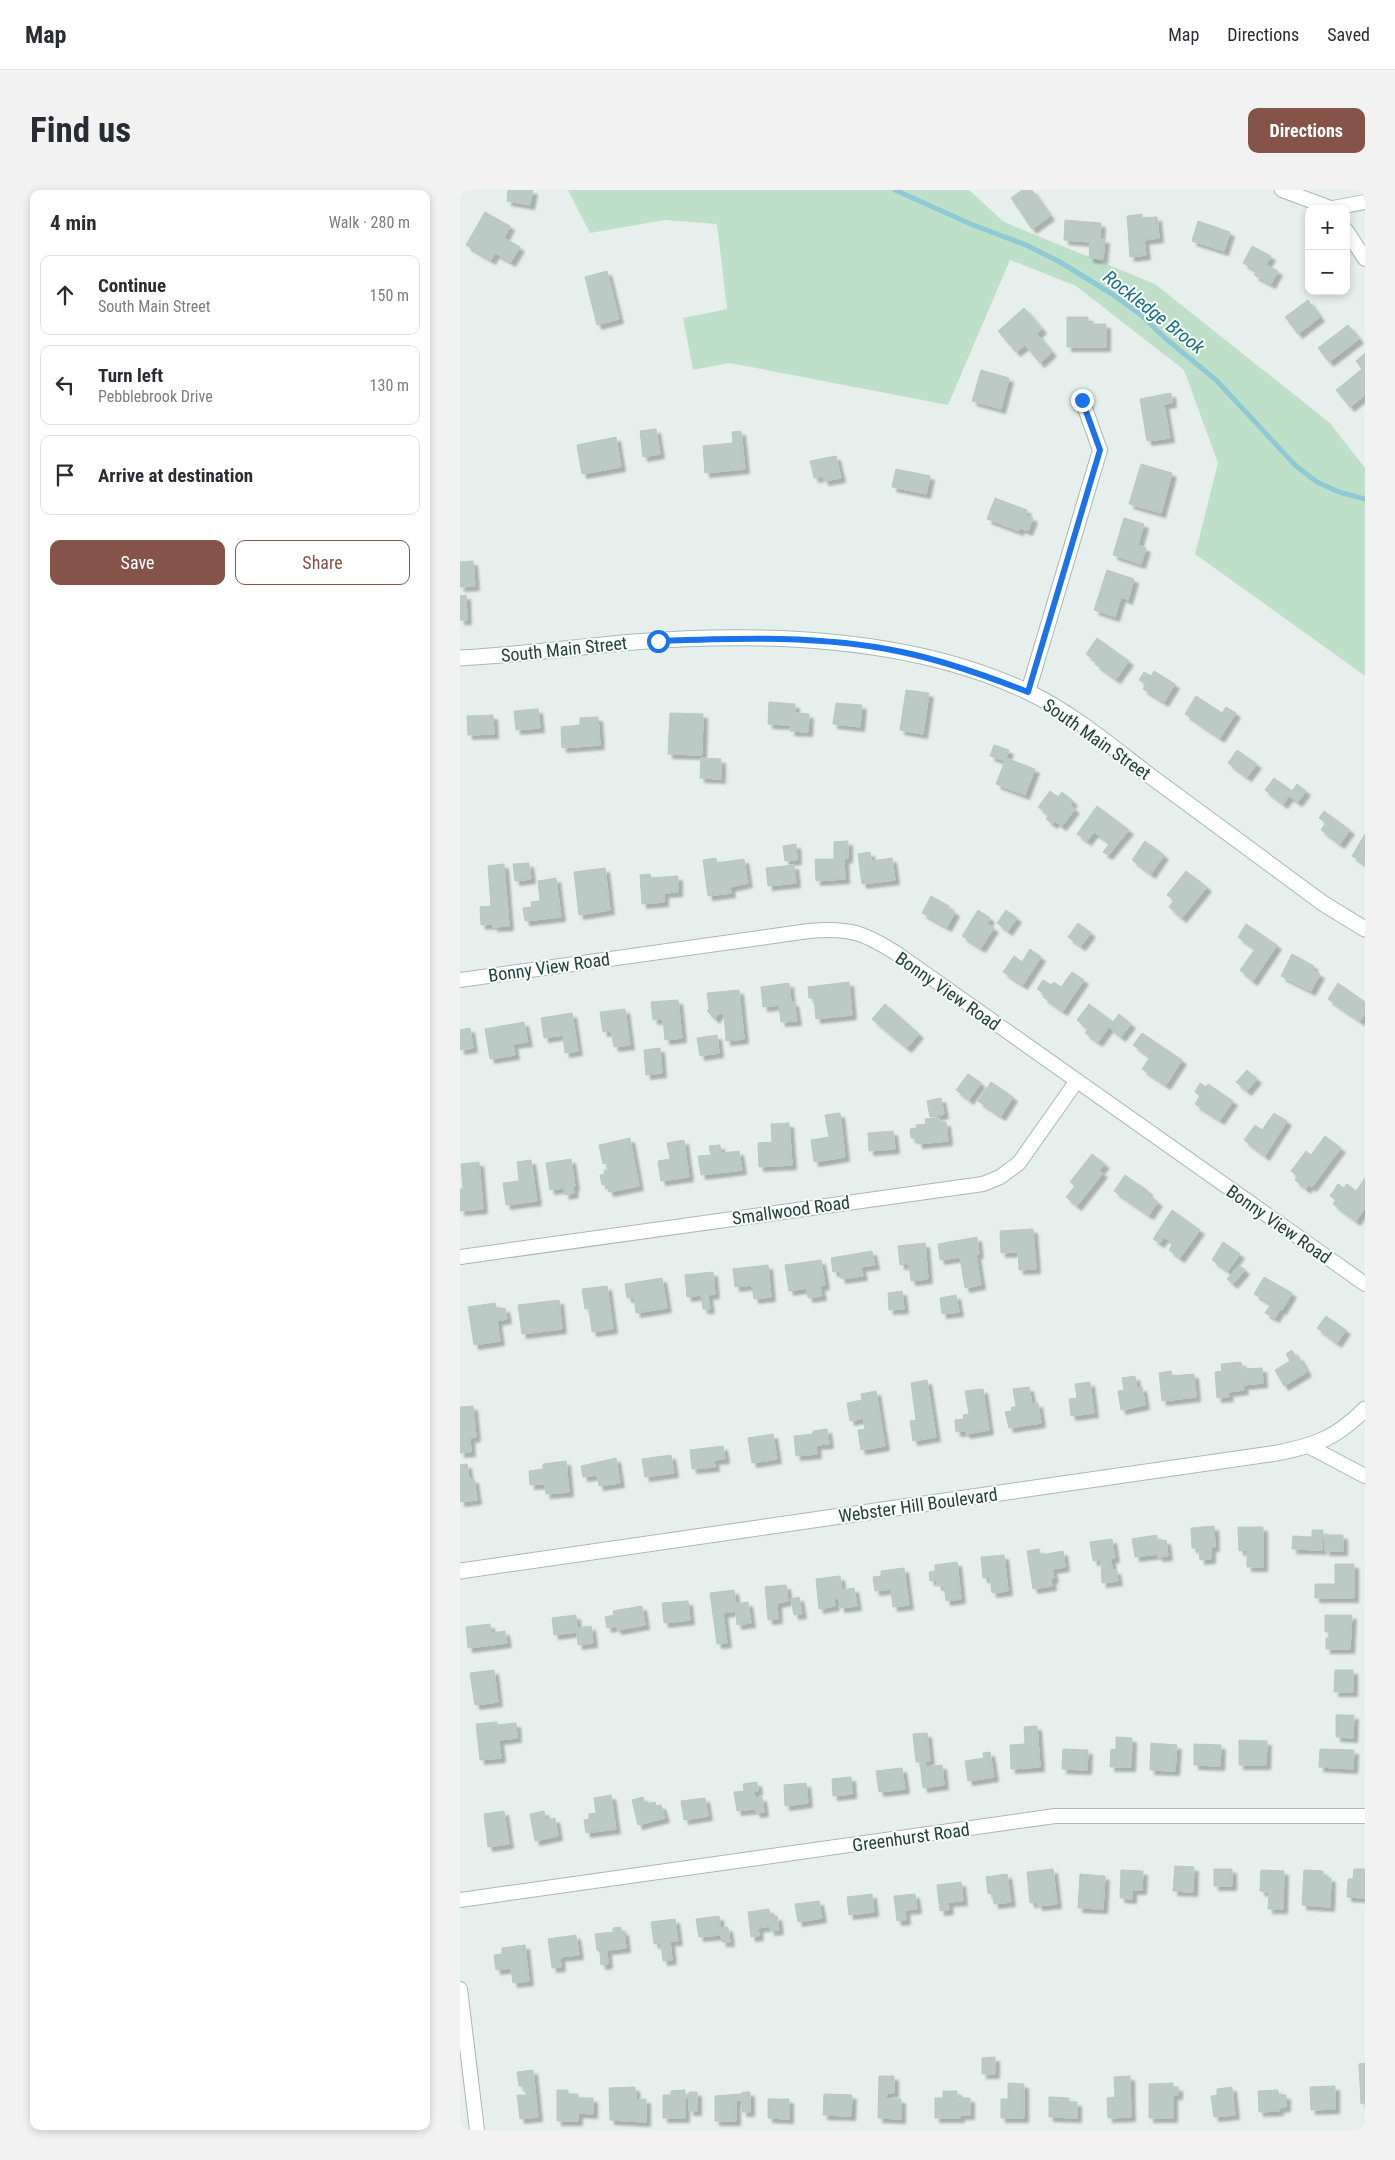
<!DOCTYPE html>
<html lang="en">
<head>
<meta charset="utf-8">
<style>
  :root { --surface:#fff; --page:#f2f2f3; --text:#2b2b33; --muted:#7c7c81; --line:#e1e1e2; --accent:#855347 }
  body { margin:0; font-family:"Roboto Condensed",sans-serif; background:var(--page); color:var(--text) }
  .controls { position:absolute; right:15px; top:15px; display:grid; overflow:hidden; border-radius:10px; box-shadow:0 2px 8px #0003 }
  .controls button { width:45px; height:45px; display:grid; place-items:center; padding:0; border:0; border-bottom:1px solid var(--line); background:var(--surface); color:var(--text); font:25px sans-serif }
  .stop { position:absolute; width:15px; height:15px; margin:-11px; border:4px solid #1a73e8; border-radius:50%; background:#fff }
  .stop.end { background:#1a73e8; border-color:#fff; box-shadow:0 1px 5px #0008 }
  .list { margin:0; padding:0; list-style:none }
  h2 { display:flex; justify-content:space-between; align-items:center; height:65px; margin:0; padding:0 20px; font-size:21px }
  h2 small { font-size:16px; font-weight:400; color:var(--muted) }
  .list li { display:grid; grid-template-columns:32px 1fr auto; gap:15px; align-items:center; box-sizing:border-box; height:80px; margin:0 10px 10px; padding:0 10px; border:1px solid var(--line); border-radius:10px }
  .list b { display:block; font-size:19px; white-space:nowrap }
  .list p { margin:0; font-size:16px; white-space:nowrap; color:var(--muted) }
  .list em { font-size:16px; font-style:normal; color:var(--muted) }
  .actions { display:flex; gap:10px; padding:15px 20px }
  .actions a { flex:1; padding:11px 0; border:1px solid var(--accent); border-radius:10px; text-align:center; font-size:18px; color:var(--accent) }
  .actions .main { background:var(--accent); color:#fff }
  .icon { flex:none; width:28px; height:28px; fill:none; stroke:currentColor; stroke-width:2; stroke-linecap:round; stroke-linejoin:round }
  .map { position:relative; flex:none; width:905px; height:1940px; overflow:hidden; border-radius:10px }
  header { display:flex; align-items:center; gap:30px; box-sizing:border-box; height:70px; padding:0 25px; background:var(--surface); border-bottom:1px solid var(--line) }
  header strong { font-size:24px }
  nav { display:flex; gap:28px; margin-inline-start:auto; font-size:18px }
  .intro { display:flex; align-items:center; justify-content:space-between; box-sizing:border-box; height:120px; padding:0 30px }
  h1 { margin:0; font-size:35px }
  .button { padding:12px 22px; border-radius:10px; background:var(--accent); color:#fff; font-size:18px; font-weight:700 }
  main { display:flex; gap:30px; padding:0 30px }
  aside { flex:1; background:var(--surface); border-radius:10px; box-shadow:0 2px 8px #0003 }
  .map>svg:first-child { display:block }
  .green { fill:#bfe0c8 }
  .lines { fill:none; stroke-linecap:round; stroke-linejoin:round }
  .stream { stroke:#8ec9d4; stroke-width:5 }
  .building { fill:#bbcac4; stroke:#b8c9c2; filter:url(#shadow) }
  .street-casing { stroke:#a8b8b2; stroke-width:16 }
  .secondary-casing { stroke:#a4bbb3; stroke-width:17 }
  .street { stroke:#fff; stroke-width:14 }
  .secondary { stroke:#fff; stroke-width:15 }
  .route { stroke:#1a73e8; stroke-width:6 }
  .labels { text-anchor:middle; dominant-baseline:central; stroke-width:4; stroke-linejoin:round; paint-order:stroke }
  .street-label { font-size:18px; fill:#24423a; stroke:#f7fbf9 }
  .water-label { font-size:19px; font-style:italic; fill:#1c6f80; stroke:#f7fbf9 }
</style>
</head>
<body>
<header>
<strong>Map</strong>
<nav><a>Map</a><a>Directions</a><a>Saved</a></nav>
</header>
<div class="intro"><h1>Find us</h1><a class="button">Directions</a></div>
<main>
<aside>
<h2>4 min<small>Walk · 280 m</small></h2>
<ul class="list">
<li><svg class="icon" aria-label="ahead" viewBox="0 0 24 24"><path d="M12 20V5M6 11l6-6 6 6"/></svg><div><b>Continue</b><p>South Main Street</p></div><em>150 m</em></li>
<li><svg class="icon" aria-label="left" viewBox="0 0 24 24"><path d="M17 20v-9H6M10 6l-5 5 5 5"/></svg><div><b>Turn left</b><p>Pebblebrook Drive</p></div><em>130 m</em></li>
<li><svg class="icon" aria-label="arrive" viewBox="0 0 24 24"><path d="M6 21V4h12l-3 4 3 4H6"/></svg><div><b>Arrive at destination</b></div></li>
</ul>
<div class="actions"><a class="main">Save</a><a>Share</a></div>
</aside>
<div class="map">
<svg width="905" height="1940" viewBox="0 0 905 1940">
  <defs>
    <filter id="shadow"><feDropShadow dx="4.5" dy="4.5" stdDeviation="1" flood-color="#0004"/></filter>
  </defs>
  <rect width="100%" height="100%" fill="#e6efeb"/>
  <path class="green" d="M108,0h401l35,32 151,62 175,139 35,45v208l-170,-122 23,-91 -34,-93 -108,-84 -66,-26 -62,145 -218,-42 -37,7 -10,-52 44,-9 -10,-85 -52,-4 -75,13z"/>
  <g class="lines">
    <path class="stream" d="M435,0l78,35 53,20 34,17 52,32 28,20 25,24 51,42 80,86 21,16 22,10 26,7"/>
  </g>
  <path class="building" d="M48,0h25l-3,15 -23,-4z
    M562,0h10l18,26 -18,13 -21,-31z
    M25,22l25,14 -6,12 16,9 -9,15 -16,-9 -4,7 -25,-15z
    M682,24v4l15,-1 2,21 -15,2 2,15 -16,2 -3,-41z
    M605,30l36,3 -1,16h5l-2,20 -14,-1 1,-16 -26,-2z
    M738,31l32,11 -6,19 -32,-10z
    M792,56l19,10 -5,9 12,6 -7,13 -17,-9 3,-4 -14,-8z
    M147,81l12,48 -22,6 -12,-48z
    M848,110l12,17 -22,17 -13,-17z
    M564,118l18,21 -5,5 15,18 -12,11 -15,-18 -9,7 -18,-21z
    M607,127h21v7h18v23h-39z
    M888,135l11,14 -30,23 -11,-14z
    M905,163v42l-15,12 -14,-17 26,-21 -6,-8z
    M521,180l28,8 -8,31 -29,-8z
    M711,203l1,10 -8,1 6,34 -23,3 -7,-42z
    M196,239l4,25 -17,3 -3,-26z
    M281,241l4,38 -40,4 -2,-27 30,-3 -1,-11z
    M156,247l5,30 -39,7 -5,-29z
    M376,266l5,22 -17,3 -1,-5 -9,2 -4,-17z
    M681,274l31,9 -11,40 -32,-9z
    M436,279l34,7 -4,18 -34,-7z
    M535,308l32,12 -2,5 8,3 -5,13 -8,-3 -1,3 -32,-12z
    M664,328l20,6 -6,21 8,3 -5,16 -28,-9z
    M13,371l2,25 -15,1v-25z
    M647,380l27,9 -6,21 -7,-3 -6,20 -21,-7z
    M6,405l1,25h-7v-24z
    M637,448l32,23 -13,18 -21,-15 2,-2 -11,-8z
    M694,481l21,13 -11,18 -21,-13 3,-5 -7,-4 5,-8 7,4z
    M446,500l23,3 -6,41 -23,-4z
    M736,506l26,17 4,-6 10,6 -16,25 -35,-24z
    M309,512l26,2v9l14,1 -1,18 -18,-1 1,-6 -23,-1z
    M376,513l26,2 -2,22 -27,-3z
    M78,519l2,19 -24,2 -2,-19z
    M210,523l33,1 -1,41 -34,-1z
    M33,525l1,19 -26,1 -1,-19z
    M138,527l2,28 -38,3 -1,-21 19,-2v-7z
    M534,555l15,5 -3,8 29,11 -10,26 -29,-11 9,-23 -15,-5z
    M777,560l20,14 -10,13 -19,-14z
    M241,568l20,1v20l-21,-1z
    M814,588l18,13 5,-7 9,7 -8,11 -9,-6 -6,8 -18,-14z
    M590,601l8,6 4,-5 11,9 -3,4 5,4 -13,17 -7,-5 -2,3 -7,-5 3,-4 -11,-8z
    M637,616l32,24 -21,25 -5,-3 7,-9 -16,-11 -7,9 -10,-7z
    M864,621l26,19 -10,14 -19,-14 5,-7 -7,-5z
    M905,644v30l-13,-8z
    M388,651v17l-4,1 1,20 -29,2 -1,-22h19v-17z
    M685,651l19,14 -13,19 -19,-14z
    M336,654l1,16 -12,1 -2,-15z
    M410,662l1,9 21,-3 3,22 -33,4 -4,-30z
    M256,668l1,5 27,-4 4,24 -18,4 1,6 -23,3 -5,-36z
    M69,673l2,16 -16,2 -2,-17z
    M44,674l5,62 -16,1v-3l-12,1 -1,-18 11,-1 -3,-40z
    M334,675l2,18 -28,3 -2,-18z
    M145,678l5,42 -31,5 -5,-43z
    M726,681l21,16 -25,31 -13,-11 5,-7 -7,-5z
    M190,684l1,4 27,-2v16l-14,1v9l-22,2 -2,-29z
    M96,688l5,39 -36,4 -2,-13 9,-1 -1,-5 9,-1 -2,-20z
    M471,706l18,10 -1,2 7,4 -8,15 -25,-14z
    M518,720l12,8 -3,6 7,4 -13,20 -19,-12z
    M546,720l11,8 -9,13 -11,-8z
    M618,733l13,10 -10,13 -13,-9z
    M786,734l31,21 -24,36 -13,-11 15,-21 -17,-12z
    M570,759l11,8 -18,28 -20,-13 11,-16 8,6z
    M832,764l22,12 -2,4 8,4 -9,17 -30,-15z
    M612,782l12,8 -21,31 -20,-14 2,-3 -8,-5 6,-9 8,5 3,-3 7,5z
    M389,792l3,33 -36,4 -2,-21h-5l-1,-11z
    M329,793l2,19h3l3,19 -16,1 -2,-17 -16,2 -2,-20z
    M878,793l27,19v12l-5,7 -32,-22z
    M279,800l5,49 -18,2 -2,-28 -6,1 -3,5 -8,-8 2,-2 -2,-16z
    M218,810l4,38 -17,2 -2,-21 -10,1 -2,-18z
    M425,814l34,30 -12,14 -35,-29z
    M629,814l24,18 6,-8 12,10 -10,13 -12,-10 -11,15 -13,-9 3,-4 -11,-9z
    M165,819l5,36 -16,2 -3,-16 -8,1 -3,-20z
    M112,823l6,38 -13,2 -2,-18 -19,3 -3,-20z
    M64,832l4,20 -15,2 2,11 -25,4 -5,-30z
    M10,838l3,20 -13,2v-20z
    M682,843l40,27 -16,25 -24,-16 8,-12 -17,-12z
    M257,845l2,18 -19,3 -3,-18z
    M200,858l2,25 -16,2 -2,-25z
    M787,880l10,9 -10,12 -11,-9z
    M508,884l13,9 -12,17 -13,-10z
    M531,892l22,15 -12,19 -23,-15z
    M740,893l6,4 2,-3 25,17 -13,19 -25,-16 5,-8 -5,-4z
    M481,908l3,16 -14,3 -3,-16z
    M380,923l5,44 -31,5 -3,-22 18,-3 -4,-22z
    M814,923l13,8 -22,35 -21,-16 11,-15 7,5z
    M479,928v5l7,-1 2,19 -30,3 -1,-6h-6l-1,-9 7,-1 -1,-3 10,-1 -1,-5z
    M329,933l3,42 -33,2 -1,-24 14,-1 -1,-18z
    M433,941l2,18 -26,2 -1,-18z
    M865,946l16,12 -29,39 -3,-2 -3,4 -11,-9 2,-4 -6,-5 15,-20 5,4z
    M170,948l9,48 -30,6 -2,-8 -5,1 -2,-10 5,-1 -1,-4h4l-1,-7 -4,1 -4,-19z
    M224,950l5,37 -28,4 -3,-20 12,-2 -3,-16z
    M260,955l1,8 18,-2 3,19 -41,5 -3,-19 13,-1 -2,-9z
    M632,964l13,10 -6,7 4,2 -26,33 -11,-9 9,-11 -5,-4z
    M111,969l4,27 -2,1 1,6 -9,2 -1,-7 -14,2 -4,-27z
    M71,970l6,41 -31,4 -3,-22 16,-2 -2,-19z
    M19,972l4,47 -23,2v-22h3l-2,-25z
    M665,985l23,16 -1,3 11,8 -9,13 -35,-24z
    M905,988v30l-9,13 -23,-17 3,-4 -6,-4 8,-12 6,4 3,-4 9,7z
    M712,1020l28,20 -20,28 -11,-8 4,-7 -9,-6 -4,6 -7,-4z
    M573,1039l3,40 -17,1 -1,-18 -17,1 -1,-22z
    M517,1047l2,17h-3l5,31 -16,3 -5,-31 -20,3 -2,-16z
    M763,1052l17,12 -12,17 -16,-11z
    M465,1053l3,36 -17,2 -2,-17 -9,1 -2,-19z
    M412,1061l3,14 -14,2 2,9 -22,3 -1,-8 -7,1 -2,-14z
    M361,1070l4,25 -5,1 2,10 -14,2 -1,-10 -18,3 -4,-26z
    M308,1075l3,32 -17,2 -2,-14 -17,2 -2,-18z
    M779,1075l6,5 -12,14 -6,-5z
    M253,1082l2,22 -7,1 2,14h-7l-2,-14 -14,2 -2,-22z
    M804,1087l28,16 -10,17 -2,-1 -5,9 -10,-5 6,-9 -17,-10z
    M202,1088l5,30 -31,5 -2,-16 -7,1 -2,-14z
    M147,1096l6,43 -21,3 -3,-24 -4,1 -3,-20z
    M442,1101l2,18 -15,1 -1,-17z
    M496,1105l3,17 -17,2 -2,-16z
    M99,1110l3,29 -40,5 -4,-29z
    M35,1113l1,6 9,-1 2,11 -10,2 3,20 -26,4 -6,-38z
    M866,1126l20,14 -9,13 -20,-15z
    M832,1160l4,7 -5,3 7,-4 9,16 -23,14 -9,-16 15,-9 -4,-7z
    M781,1172l1,7 20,-1 1,15 -20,2 1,5 -16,2 1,5 -12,1 -2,-26 7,-1 -1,-7z
    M711,1181l1,5 22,-2 2,23 -34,4 -3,-28z
    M675,1186l2,12 5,-1 3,18 -24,5 -3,-19 6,-1 -2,-12z
    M467,1190l9,57 -23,4 -3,-20 6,-1 -5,-37z
    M630,1192l4,31 -23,3 -2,-17 8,-1 -2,-14z
    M569,1197l3,17 6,-1 3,20 -32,5 -4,-16 7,-1 -1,-4h5l-3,-18z
    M523,1199l6,41 -23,4 -1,-3 -9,1 -1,-12 9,-1 -1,-4 6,-1 -4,-23z
    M416,1201l9,55 -24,4 -3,-20 7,-1 -1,-11 -14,3 -3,-18 15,-3 -1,-6z
    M13,1216l3,31 -6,1 1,14 -11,1v-46z
    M367,1239l2,15 -13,1 1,9 -21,2 -2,-20 19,-2v-3z
    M313,1244l4,25 -25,4 -4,-25z
    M263,1256l2,13 -11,1 1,7 -23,2 -2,-19z
    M211,1265l3,18 -29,4 -3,-18z
    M156,1268l4,25 -21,3 -2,-11 -14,2 -2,-11z
    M106,1271l3,31 -23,2 -1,-10 -15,1 -1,-14 14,-2v-5z
    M7,1274l2,15h5l3,21 -17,2v-37z
    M754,1336l1,21h-4v12l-11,1 -1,-12h-7l-1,-20z
    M778,1337h25v40h-16v-17l-8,1z
    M852,1340h11l-1,20 -30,-1 1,-13 19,1z
    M697,1345v6l9,-1 2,16 -10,1v-3l-23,3 -3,-18z
    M865,1345h18v16h-18z
    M652,1349l3,19h-4l1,12h4l2,11 -16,2 -1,-23 -8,1 -3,-19z
    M579,1359l1,6 23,-4 2,16 -13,2 2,9 -3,1 1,7 -19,3 -6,-38z
    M544,1365l4,36 -16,2 -2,-16 -7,1 -2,-21z
    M497,1372l4,37 -15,2 -2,-16 -7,1v-6l-7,1 -1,-9 6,-1v-6z
    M875,1374h19v34h-39v-14h20z
    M444,1378l5,37 -16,2 -2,-18 -16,2 -2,-14 8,-1v-5z
    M380,1386l2,14 12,-2 3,18 -17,2 -1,-10 -5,1 1,7 -16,3 -3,-30z
    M326,1395l2,16 -11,2 1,16 -10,1 -3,-33z
    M274,1400l2,14 12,-2 3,21 -14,2 -1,-14 -13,2 4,30 -10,1 -7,-51z
    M339,1407l3,17 -8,1 -3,-16z
    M228,1411l2,19 -26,3 -2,-20z
    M182,1416l3,19 -28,5 -1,-4 -9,2 -2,-11 9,-2 -1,-4z
    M116,1425l1,13 14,-2 2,17 -15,2 -1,-13 -23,3 -2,-17z
    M865,1425h27l-2,34h-24v-11h3v-6h-4z
    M30,1434l1,9 14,-2 2,12 -39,5 -2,-21z
    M34,1480l4,32 -23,3 -5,-32z
    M875,1480h18v22h-19z
    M876,1525h18l-1,23 -17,-1z
    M37,1532v3l19,-2 1,15 -18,2 2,18 -21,2 -4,-36z
    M577,1536l3,41 -29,2 -1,-24 15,-1 -1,-17z
    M467,1543l3,28h-5l1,6 16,-2 2,20 -21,3 -3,-26h-4l-3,-28z
    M656,1547l16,1 -1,29h-21l1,-18 5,1z
    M779,1550l28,1 -1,24h-27z
    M691,1553l26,2 -2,26 -25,-1z
    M734,1554l27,1 -1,21 -26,-1z
    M603,1559l25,1 -1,20 -25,-1z
    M860,1559l34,1 -1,19 -34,-2z
    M530,1562l4,25 -26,4 -3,-20 19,-3 -1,-5z
    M442,1578l3,21 -26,3 -3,-21z
    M391,1587l1,17 -19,2 -1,-17z
    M297,1592l1,9h-4l1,7 7,-1 2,15 -8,1 -1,-4 -18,2 -3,-19 10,-1 -1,-7z
    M346,1593l2,20 -23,3 -1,-21z
    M151,1605l5,34 -30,4 -2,-13 5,-1v-5l7,-1 -2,-15z
    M183,1607l2,7 10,-2 1,4 5,-1 4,13 -27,7 -6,-25z
    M245,1608l3,18 -24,4 -3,-19z
    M44,1621l5,33 -21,3 -4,-33z
    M84,1621l2,9 9,-2 3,18 -23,5 -5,-27z
    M715,1676l19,1 -1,25 -20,-1z
    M593,1679l4,35 -19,2 -1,-4 -7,1 -3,-31z
    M754,1679h18v17h-18z
    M894,1679h11v29l-18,-1 1,-18h5z
    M661,1680l22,1 -1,19h-10v9l-12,-1z
    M801,1680l23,1 -1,38h-15l1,-17 -9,-1z
    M844,1680l19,1v6l8,1 -1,29 -28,-2z
    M547,1684l4,28 -17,2 -1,-11 -5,1 -2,-17z
    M620,1684l25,2 -2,33 -25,-1z
    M501,1692l2,19 -15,1 1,8 -9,1 -3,-26z
    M412,1704l2,18 -25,3 -2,-18z
    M455,1704l2,15 -12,1 1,10 -9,1 -3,-25z
    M359,1711l3,17 -24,4 -3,-18z
    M309,1719l1,8 7,-1 2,14 -9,1v-5l-12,2 1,8 -8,1 -3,-25z
    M259,1726l1,12 8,-1 2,15h-8l-1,-7 -22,2 -3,-18z
    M215,1729l3,22h-8l2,19 -9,1 -2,-18 -7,1 -3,-22z
    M161,1737v4h3l2,17 -19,2 1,14 -7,1 -1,-13 -3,-2 -2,-16 18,-2v-4z
    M116,1745l3,20 -19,2 1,10 -9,1 -4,-29z
    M65,1755l4,36 -16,2 -2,-15 -15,2 -2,-15 8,-1v-6z
    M535,1867v17h-13v-16z
    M905,1873v40l-4,1 -2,-40z
    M73,1880l5,47 -18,2 -3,-24h9l-1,-9h-6l-2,-14z
    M419,1886h15v17h-7l-1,6h15v20l-23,-1z
    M670,1886l1,41 -23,1 -1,-20 8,-1 -1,-20z
    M548,1893l16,1v34h-23v-19h7z
    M713,1893v4h5v8h-5v23h-24v-34z
    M875,1896v23l-24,1 -1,-23z
    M175,1897l1,11h-5l1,2 14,-1v23l-36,-2 -1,-32z
    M772,1897l3,28 -21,2 -3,-21 6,-1v-6z
    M97,1900h11v4h10v4h15v16l-15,-1v8h-21z
    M225,1900v5h4v-3h8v19h-8v-13h-4v20h-22v-23h8v-4z
    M818,1900l1,5h7v12l-7,1v3l-20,1 -1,-21z
    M483,1901h14v7h13v17h-10v3h-25v-20h8z
    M283,1902h7v20h-8v-12h-6v21h-21v-25l26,-2z
    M364,1904l28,1 -1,21 -28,-1z
    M589,1907l20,1v4h8v16l-28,-1z
    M308,1909h21v20l-21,-1z"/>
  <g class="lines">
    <g class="street-casing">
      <path id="street" d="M822,0l51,19
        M873,18l32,-6
        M886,40l19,29
        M568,502l72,-242 -18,-50
        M0,790l349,-49c41,-4 56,2 90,24l466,329
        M0,1067l523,-73 17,-7 19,-14 57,-81
        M850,1257l55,29
        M0,1710l595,-84h310
        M0,1799l17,141"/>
    </g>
    <g class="secondary-casing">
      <path id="secondary" d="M0,468c58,-3 116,-11 174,-16 128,-10 276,-6 394,50 44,21 83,54 121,83 59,43 117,86 175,129l41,25
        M0,1381l817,-118c40,-8 59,-15 88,-44"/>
    </g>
    <use href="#street" class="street"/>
    <use href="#secondary" class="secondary"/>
  </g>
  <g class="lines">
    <path class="route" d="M198,451c80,-3 165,-6 244,11 43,9 85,24 126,40l72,-242 -18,-50"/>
  </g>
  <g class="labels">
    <g class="street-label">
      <text transform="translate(104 459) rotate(-6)">South Main Street</text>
      <text transform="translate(637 549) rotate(35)">South Main Street</text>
      <text transform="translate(89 777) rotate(-8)">Bonny View Road</text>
      <text transform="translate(488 801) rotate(35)">Bonny View Road</text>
      <text transform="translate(331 1020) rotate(-8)">Smallwood Road</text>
      <text transform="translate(819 1034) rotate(35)">Bonny View Road</text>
      <text transform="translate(458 1315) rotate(-8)">Webster Hill Boulevard</text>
      <text transform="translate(451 1647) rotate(-8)">Greenhurst Road</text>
    </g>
    <g class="water-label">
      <text transform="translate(694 122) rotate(38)">Rockledge Brook</text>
    </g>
  </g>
</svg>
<div class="controls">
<button>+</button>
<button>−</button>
</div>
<div class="stop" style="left:198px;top:451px"></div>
<div class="stop end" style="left:622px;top:210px"></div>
</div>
</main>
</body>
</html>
